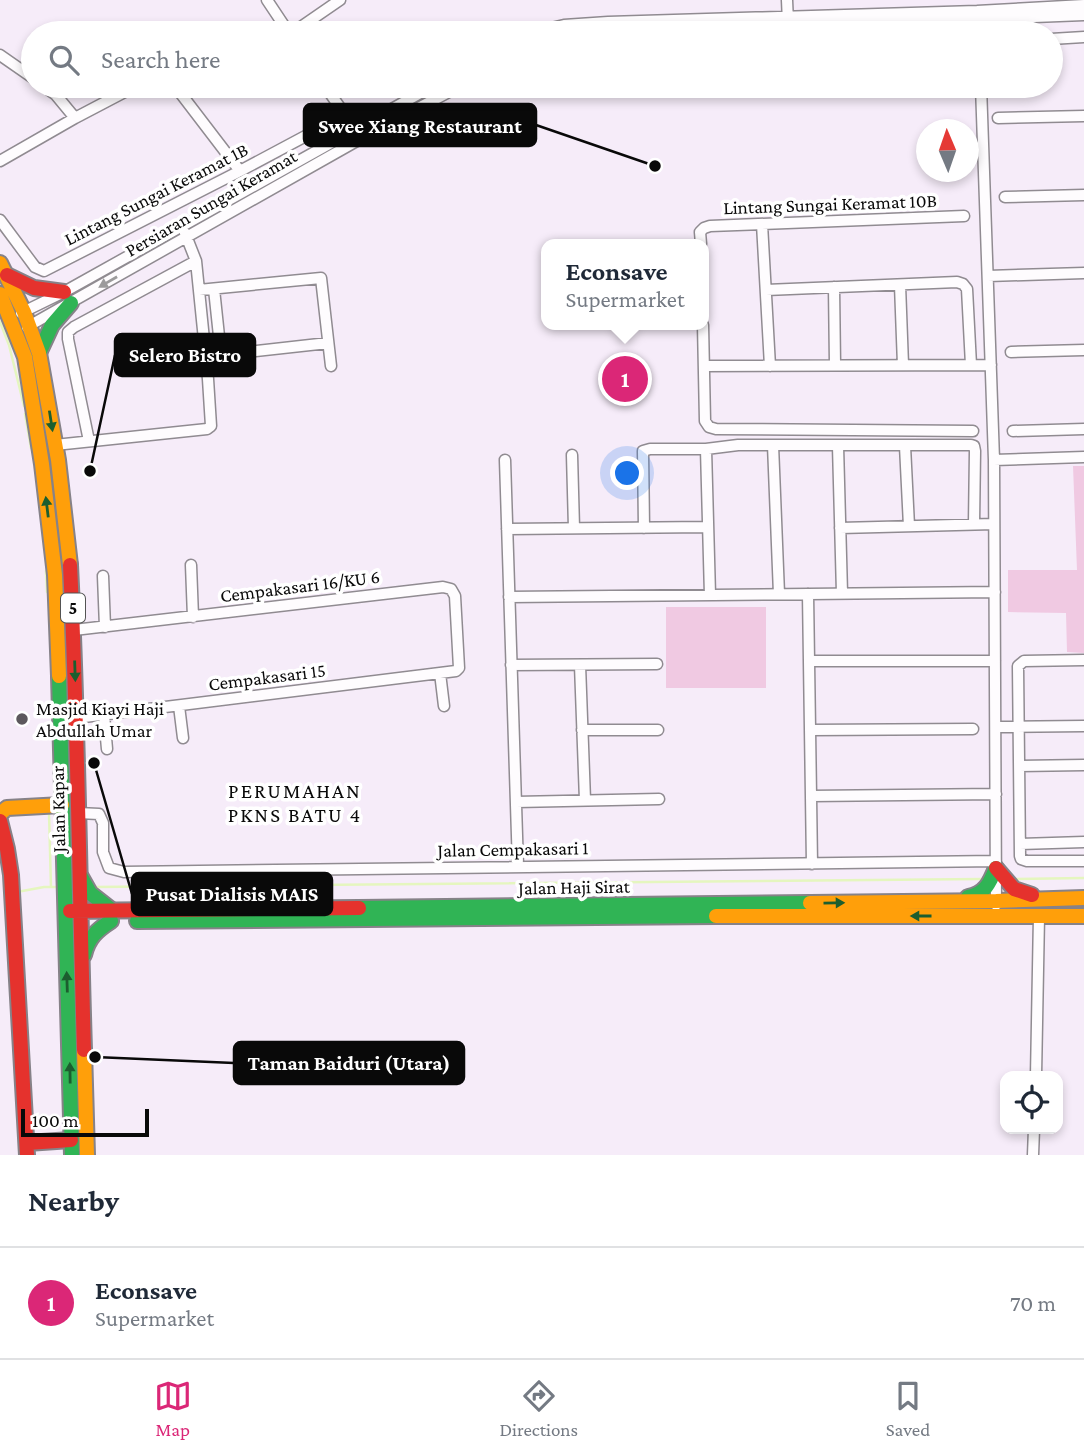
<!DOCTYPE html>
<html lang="en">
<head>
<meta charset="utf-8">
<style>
  :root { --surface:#fff; --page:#f6f6f7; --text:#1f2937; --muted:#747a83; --line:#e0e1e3; --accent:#db2777 }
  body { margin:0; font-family:"Crimson Pro",serif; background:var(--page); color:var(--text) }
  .controls { position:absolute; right:21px; bottom:21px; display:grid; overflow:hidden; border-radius:14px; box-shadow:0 4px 10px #0003 }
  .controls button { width:63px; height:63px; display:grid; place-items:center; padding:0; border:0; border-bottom:2px solid var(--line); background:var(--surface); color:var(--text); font:35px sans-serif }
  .compass { position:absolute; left:916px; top:119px; width:63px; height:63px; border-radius:50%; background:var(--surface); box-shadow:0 4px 10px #0003; rotate:358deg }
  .scale { position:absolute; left:21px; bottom:18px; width:128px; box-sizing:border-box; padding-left:7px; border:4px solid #090909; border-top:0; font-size:19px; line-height:24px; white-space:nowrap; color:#090909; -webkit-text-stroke:5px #fff; paint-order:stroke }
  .you { position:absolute; left:628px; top:474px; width:24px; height:24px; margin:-18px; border:5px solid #fff; border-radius:50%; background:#1a73e8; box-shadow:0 0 0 10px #1a73e833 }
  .badge { display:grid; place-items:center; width:46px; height:46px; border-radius:50%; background:var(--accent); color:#fff; font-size:23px; font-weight:700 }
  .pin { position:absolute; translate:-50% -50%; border:4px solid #fff; box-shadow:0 2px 7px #0006 }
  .popup { position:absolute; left:541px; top:239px; width:168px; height:91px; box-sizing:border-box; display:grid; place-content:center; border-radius:14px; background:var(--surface); filter:drop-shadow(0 2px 5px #0005); font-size:23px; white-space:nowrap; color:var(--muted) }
  .popup b { font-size:26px; color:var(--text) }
  .popup::after { content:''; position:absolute; left:50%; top:100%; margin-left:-14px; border:14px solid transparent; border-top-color:var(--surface) }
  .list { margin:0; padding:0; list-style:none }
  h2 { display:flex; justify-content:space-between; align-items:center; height:91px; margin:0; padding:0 28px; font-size:30px }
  h2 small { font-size:23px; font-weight:400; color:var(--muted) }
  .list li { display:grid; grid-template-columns:46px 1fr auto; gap:21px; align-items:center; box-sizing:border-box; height:112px; padding:0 28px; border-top:2px solid var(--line) }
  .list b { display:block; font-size:26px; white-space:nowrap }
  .list p { margin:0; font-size:23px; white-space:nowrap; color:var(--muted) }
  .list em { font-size:23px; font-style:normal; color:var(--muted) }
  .icon { flex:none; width:38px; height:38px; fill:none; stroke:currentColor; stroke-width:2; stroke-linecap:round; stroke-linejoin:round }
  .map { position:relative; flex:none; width:1084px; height:1155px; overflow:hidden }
  .search { position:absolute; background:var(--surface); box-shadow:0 4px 10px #0003; left:21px; right:21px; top:21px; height:77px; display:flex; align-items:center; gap:18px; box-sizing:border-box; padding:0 24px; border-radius:38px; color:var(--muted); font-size:26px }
  .sheet { height:203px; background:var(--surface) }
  nav { display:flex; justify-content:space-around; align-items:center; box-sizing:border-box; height:98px; border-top:2px solid var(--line); background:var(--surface); font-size:19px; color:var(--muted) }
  nav a { display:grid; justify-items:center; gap:4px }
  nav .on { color:var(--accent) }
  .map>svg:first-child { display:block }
  .green { fill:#f0c9e2 }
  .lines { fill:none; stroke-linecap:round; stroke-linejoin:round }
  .stream { stroke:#e5f6bf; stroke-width:2.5 }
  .street-casing { stroke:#908b91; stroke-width:13 }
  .fast-casing { stroke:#868288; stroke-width:18 }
  .slow-casing { stroke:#868288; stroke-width:18 }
  .jam-casing { stroke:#868288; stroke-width:18 }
  .street { stroke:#fefcfe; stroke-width:10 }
  .fast { stroke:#30b455; stroke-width:14 }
  .slow { stroke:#ff9f0a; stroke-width:14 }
  .jam { stroke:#e5322d; stroke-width:14 }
  .oneway { fill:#9c9b9c }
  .oneway2 { fill:#1c5e2f }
  .poi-dot { fill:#5c585d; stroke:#fff; stroke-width:2.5 }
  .labels { text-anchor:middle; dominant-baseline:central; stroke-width:7; stroke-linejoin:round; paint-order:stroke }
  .shield { fill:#fff; stroke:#535353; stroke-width:2 }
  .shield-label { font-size:18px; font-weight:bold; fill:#090909 }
  .street-label { font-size:19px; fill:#090909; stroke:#fff }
  .poi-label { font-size:19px; fill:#090909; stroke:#fff; text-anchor:start }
  .neighbourhood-label { font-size:21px; letter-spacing:2px; fill:#090909; stroke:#fff }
  .leader { fill:none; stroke:#090909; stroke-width:2.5 }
  .callout-dot { fill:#090909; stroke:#fff; stroke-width:2.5 }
  .callout { fill:#090909; stroke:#090909; stroke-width:2.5 }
  .callout-label { font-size:21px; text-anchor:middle; font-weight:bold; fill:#fff }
</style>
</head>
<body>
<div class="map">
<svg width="1084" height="1155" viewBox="0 0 1084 1155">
  <rect width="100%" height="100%" fill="#f6ecf9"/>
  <path class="green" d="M1073,466h11v187l-17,-1 -1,-39 -58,-1v-42h69z
    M666,607h100v81h-100z"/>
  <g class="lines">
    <path class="stream" d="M0,322l9,23 15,61
      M25,414l6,34
      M46,571l1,21
      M49,813l2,74
      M1016,879l68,-1
      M94,887l888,-8
      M17,892l27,-5h15"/>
    <g class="street-casing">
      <path id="street" d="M267,0l22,33
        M787,0l1,23
        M978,15l1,18
        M292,33l48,-33
        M530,33l34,-8 44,-3 369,-11 107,-6
        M581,33l111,-2 392,-16
        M1051,39l33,-2
        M0,55l33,23
        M43,86l13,9 19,23
        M175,86l65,85
        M325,86l32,46
        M981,86l13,374 2,445
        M998,118l86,-2
        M0,161l75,-43 61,-32
        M1005,197l79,-2
        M0,220l35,47 9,4 196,-100 105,-56
        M762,224l8,142
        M701,244l-1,-12 4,-4 6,-2 254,-10
        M988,276l96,-3
        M900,285l3,80
        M834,287l1,78
        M214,289l7,66 107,-12
        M199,290l122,-12 10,88
        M766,290l191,-8 6,2 4,5 4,76
        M21,313l43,-21 369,-206
        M703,325l2,96 4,6 7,2 257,2
        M27,327l335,-189 98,-52
        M1011,352l73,-2
        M704,366l287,-1
        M1013,431l71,-2
        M89,441l-21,-102v-7l6,-5 122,-66
        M55,445l152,-16 4,-3 -3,-47 -12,-118 -11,-28
        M773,445l6,149
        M838,446l4,147
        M905,446l4,80
        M706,449l4,146
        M572,455l2,73
        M505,460l13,407
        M994,460l90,-3
        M644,528l-1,-77 7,-2h56l32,-4h233l3,1 1,5 -1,73
        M840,528l154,-4
        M507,529l200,-2
        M191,565l2,52
        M103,576l2,51
        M808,594l4,270
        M509,597l486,-5
        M74,630l369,-43 8,2 4,7 4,72 -3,3 -380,47
        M1084,660l-60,1 -6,5 2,190 1,3 6,2h57
        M809,661h186
        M511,665l146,-1
        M580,665l5,135
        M440,673l4,33
        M179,706l4,32
        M104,715l3,34
        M996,727l88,-1
        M582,730h76
        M810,730l163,-1
        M1019,766l65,-1
        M811,796l185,-2
        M516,802l143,-3
        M78,813l21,1 4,9v29l6,16 15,4 872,-11
        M1020,844l64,-2
        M1036,1076l3,-160
        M1033,1155l1,-26"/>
    </g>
    <g class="fast-casing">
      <path id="fast" d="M39,353l13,-28 19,-22
        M59,676l13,479
        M81,877l9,16 23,18
        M968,897c17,-3 22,-14 28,-29
        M359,908l451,-5
        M137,921l579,-5
        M84,955c4,-17 13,-25 27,-34"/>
    </g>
    <g class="slow-casing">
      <path id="slow" d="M0,263l24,49 15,41 19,107 12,105
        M0,294l25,63 17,107 13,111 4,101
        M0,814l7,-6 55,-3
        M810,903l186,-2 88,-3
        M716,916h368
        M84,1050l3,105"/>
    </g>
    <g class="jam-casing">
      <path id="jam" d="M7,275l27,13 30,4
        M70,565c8,162 9,323 14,485
        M0,821l7,28 4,26 16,280
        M996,868l18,21 18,6
        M70,911l289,-3
        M27,1143l44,-3"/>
    </g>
    <use href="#street" class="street"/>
    <use href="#fast" class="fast"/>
    <use href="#slow" class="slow"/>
    <use href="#jam" class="jam"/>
  </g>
  <defs><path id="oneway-solid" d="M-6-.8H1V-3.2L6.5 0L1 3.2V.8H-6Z" transform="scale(1.75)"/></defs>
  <use class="oneway" href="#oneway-solid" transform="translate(108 282) rotate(150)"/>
  <g class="oneway2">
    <use href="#oneway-solid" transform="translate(51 421) rotate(81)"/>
    <use href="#oneway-solid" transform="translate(47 507) rotate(-97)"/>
    <use href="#oneway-solid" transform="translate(75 671) rotate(88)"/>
    <use href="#oneway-solid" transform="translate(834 903) rotate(-1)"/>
    <use href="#oneway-solid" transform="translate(921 916) rotate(-180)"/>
    <use href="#oneway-solid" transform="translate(67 982) rotate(-92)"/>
    <use href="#oneway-solid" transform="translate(70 1073) rotate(-91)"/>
  </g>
  <circle class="poi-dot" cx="22" cy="719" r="7"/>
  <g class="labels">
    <rect class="shield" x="61" y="593.5" width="24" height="29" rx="5"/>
    <g class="shield-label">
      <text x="73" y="608">5</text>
    </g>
    <g class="street-label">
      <text transform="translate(156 194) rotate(-27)">Lintang Sungai Keramat 1B</text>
      <text transform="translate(211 203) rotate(-30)">Persiaran Sungai Keramat</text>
      <text transform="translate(830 204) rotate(-2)">Lintang Sungai Keramat 10B</text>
      <text transform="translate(300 586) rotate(-7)">Cempakasari 16/KU 6</text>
      <text transform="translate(267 677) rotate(-7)">Cempakasari 15</text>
      <text transform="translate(58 809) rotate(-91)">Jalan Kapar</text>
      <text transform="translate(513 849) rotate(-1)">Jalan Cempakasari 1</text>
      <text transform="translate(574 887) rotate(-1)">Jalan Haji Sirat</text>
    </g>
    <g class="poi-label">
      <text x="36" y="708">Masjid Kiayi Haji<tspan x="36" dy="22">Abdullah Umar</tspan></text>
    </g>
    <g class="neighbourhood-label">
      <text x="295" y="791">PERUMAHAN<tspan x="295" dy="24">PKNS BATU 4</tspan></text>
    </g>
  </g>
  <path class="leader" d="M655 166L536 125M90 471L115 355M94 763L132 894M95 1057L234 1063"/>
  <g class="callout-dot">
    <circle cx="655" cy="166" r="7"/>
    <circle cx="90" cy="471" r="7"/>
    <circle cx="94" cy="763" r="7"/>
    <circle cx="95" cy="1057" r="7"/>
  </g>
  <g class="callout">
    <rect x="304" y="104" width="232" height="42" rx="7"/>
    <rect x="115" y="334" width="140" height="42" rx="7"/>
    <rect x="132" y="873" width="200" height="42" rx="7"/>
    <rect x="234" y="1042" width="230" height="42" rx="7"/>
  </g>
  <g class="callout-label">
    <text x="420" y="133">Swee Xiang Restaurant</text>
    <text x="185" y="362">Selero Bistro</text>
    <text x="232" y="901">Pusat Dialisis MAIS</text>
    <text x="349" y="1070">Taman Baiduri (Utara)</text>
  </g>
</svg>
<div class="controls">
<button><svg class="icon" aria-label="locate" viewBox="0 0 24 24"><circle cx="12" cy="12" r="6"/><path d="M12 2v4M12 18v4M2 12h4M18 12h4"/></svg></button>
</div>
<svg class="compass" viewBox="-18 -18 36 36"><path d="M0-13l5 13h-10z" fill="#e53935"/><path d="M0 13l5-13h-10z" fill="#747a83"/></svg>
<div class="scale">100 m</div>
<div class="you"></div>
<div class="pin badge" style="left:625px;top:379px">1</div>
<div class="popup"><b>Econsave</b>Supermarket</div>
<div class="search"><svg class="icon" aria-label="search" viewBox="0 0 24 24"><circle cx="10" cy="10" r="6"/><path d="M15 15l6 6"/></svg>Search here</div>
</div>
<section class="sheet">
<h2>Nearby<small></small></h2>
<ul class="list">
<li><span class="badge">1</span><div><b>Econsave</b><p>Supermarket</p></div><em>70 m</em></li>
</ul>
</section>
<nav>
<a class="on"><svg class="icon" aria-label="map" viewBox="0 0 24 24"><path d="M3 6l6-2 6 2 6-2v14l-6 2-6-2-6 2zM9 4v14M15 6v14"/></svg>Map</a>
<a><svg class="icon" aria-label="directions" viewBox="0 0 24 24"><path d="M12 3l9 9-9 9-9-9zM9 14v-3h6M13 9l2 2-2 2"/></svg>Directions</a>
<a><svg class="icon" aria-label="saved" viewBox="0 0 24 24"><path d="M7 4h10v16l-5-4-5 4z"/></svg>Saved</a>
</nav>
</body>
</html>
